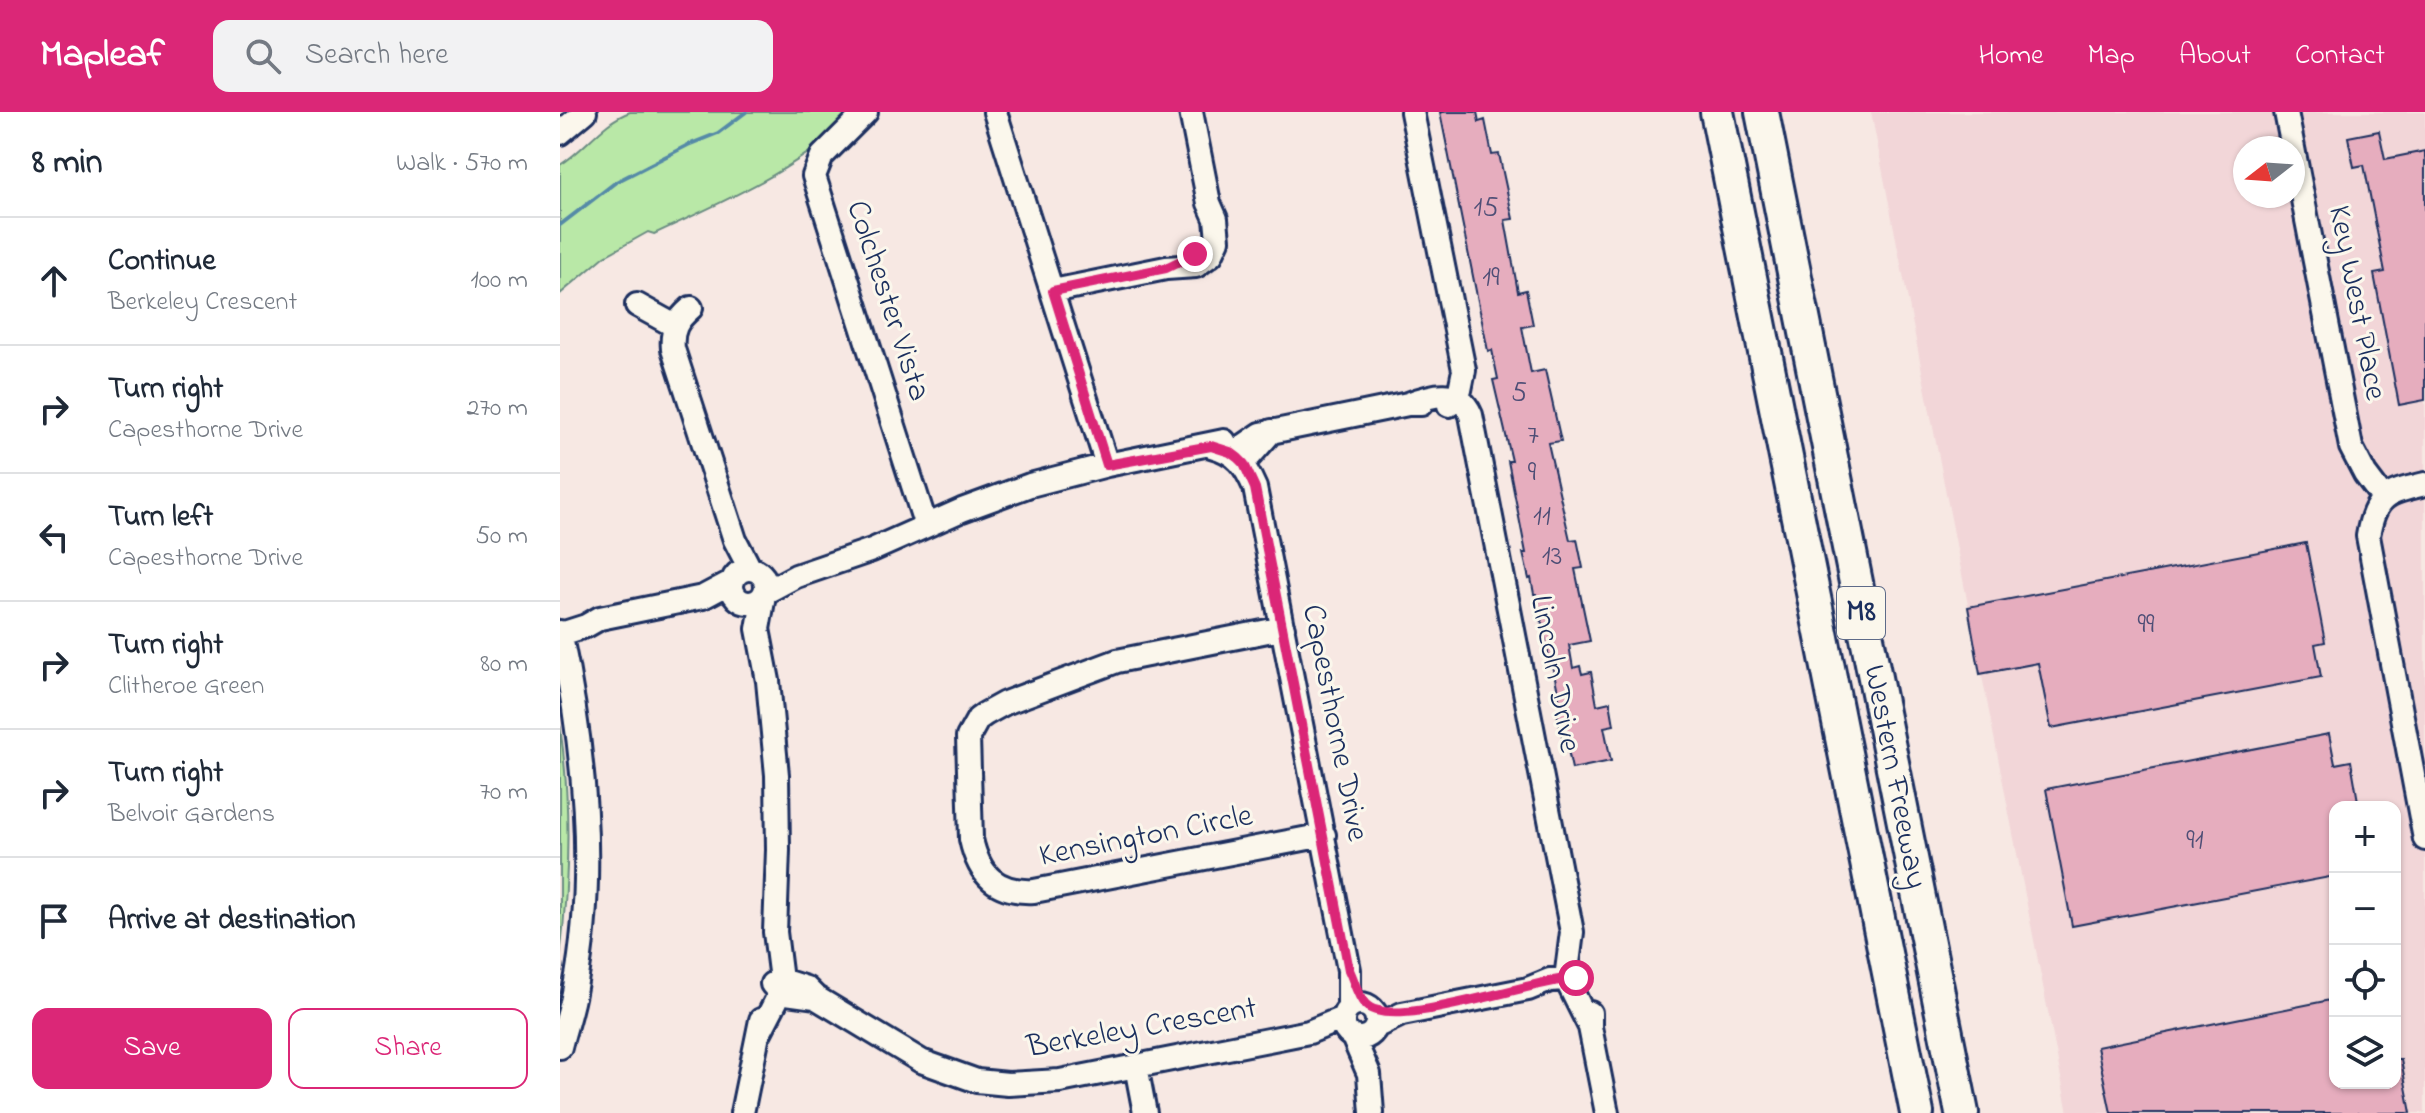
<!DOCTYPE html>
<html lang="en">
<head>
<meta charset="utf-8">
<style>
  :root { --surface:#fff; --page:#f2f2f3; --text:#1f2937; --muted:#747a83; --line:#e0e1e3; --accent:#db2777 }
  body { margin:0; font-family:"Indie Flower",sans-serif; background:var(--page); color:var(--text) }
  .controls { position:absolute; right:24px; bottom:24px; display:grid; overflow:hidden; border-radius:16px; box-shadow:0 2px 6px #0004 }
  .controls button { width:72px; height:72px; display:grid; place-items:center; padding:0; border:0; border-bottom:2px solid var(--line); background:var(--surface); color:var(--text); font:40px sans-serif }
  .compass { position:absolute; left:1673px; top:24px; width:72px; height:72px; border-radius:50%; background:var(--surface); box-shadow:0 2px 6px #0004; rotate:253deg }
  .stop { position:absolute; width:24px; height:24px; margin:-18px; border:6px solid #db2777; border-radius:50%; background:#fff }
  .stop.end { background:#db2777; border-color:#fff; box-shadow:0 2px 8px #0008 }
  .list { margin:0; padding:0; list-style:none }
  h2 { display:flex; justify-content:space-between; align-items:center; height:104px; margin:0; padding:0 32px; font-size:34px }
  h2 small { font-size:26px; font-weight:400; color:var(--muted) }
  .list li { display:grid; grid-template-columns:52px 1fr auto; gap:24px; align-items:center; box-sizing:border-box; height:128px; padding:0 32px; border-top:2px solid var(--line) }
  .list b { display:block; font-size:30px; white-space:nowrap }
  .list p { margin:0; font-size:26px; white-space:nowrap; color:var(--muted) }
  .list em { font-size:26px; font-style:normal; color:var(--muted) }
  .actions { display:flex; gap:16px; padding:24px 32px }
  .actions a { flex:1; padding:18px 0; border:2px solid var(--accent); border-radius:16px; text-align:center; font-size:28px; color:var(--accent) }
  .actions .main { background:var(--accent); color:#fff }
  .icon { flex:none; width:44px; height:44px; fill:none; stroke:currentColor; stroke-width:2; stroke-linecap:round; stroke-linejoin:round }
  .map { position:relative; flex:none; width:1865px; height:1001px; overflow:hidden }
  header { display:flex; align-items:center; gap:48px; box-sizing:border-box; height:112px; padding:0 40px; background:var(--accent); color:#fff }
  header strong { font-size:38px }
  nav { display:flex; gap:44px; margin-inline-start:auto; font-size:28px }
  .search { width:560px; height:72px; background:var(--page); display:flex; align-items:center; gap:20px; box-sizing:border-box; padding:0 28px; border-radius:16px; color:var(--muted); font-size:30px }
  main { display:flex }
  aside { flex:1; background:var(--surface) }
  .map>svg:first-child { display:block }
  .built { fill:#f2d6d8; fill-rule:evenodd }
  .green { fill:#b9e8a7; stroke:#6a8c82; stroke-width:2 }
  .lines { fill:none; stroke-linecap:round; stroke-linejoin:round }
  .stream { stroke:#548aa7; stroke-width:4 }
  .building { fill:#e6adbe; stroke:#1b2f5e; stroke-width:2 }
  .minor-casing { stroke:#1b2f5e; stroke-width:28 }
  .highway-casing { stroke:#1b2f5e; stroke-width:38 }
  .minor { stroke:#fbf7ec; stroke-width:22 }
  .highway { stroke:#fbf7ec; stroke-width:32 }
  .route { stroke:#db2777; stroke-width:10 }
  .labels { text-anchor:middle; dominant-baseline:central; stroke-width:6; stroke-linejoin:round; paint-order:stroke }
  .number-label { font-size:28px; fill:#4e4e76 }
  .shield { fill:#fbf7ec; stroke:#5e6b89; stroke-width:2 }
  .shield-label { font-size:30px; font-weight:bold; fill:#1b2f5e }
  .street-label { font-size:32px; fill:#1b2f5e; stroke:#fbf7ec }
</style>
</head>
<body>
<header>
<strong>Mapleaf</strong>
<div class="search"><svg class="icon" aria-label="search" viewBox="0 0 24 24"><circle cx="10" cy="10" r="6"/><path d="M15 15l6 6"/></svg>Search here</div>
<nav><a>Home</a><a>Map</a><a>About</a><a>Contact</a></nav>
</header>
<main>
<aside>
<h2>8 min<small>Walk · 570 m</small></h2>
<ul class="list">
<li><svg class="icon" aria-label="ahead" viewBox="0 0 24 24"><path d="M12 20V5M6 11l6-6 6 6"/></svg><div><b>Continue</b><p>Berkeley Crescent</p></div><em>100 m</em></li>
<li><svg class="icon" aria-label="right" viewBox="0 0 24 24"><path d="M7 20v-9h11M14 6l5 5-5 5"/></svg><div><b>Turn right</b><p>Capesthorne Drive</p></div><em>270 m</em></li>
<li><svg class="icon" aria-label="left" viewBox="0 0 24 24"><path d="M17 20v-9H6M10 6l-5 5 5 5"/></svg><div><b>Turn left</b><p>Capesthorne Drive</p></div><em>50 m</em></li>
<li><svg class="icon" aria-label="right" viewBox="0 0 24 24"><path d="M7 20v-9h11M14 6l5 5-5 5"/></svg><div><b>Turn right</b><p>Clitheroe Green</p></div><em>80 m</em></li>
<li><svg class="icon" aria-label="right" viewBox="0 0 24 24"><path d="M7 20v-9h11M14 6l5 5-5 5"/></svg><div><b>Turn right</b><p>Belvoir Gardens</p></div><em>70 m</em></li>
<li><svg class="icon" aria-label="arrive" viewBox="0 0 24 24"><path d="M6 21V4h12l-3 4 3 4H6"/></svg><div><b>Arrive at destination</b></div></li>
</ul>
<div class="actions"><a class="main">Save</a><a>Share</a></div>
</aside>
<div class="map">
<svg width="1865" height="1001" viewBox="0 0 1865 1001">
  <rect width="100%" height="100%" fill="#f7e8e3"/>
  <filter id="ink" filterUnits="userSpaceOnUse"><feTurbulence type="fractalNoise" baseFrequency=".0125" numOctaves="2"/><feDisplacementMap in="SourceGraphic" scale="16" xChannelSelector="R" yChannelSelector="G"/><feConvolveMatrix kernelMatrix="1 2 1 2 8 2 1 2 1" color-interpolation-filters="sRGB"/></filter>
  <g filter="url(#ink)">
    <path class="built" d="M1311,0h554v1001h-357zM1685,36h48v48h-48zM1775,695h60v276h-60z"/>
    <path class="green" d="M70,0h227c-56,57 -131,88 -203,122l-6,-2 -43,24 -45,38v-129c25,-15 42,-43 70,-53z
      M0,614c11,76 9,155 0,231z"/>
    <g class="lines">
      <path class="stream" d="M0,113l56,-43 72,-37 30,-12 28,-21"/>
    </g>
    <path class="building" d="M880,0h37l2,10 6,-2 7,35 7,-1 14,65 -8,1 6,33 7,39 8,-2 7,35 -11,2 9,46 14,-3 16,71 -13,2 22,97 7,-1 6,29 -8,1 15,72 -21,4 4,23 7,-2 2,8 9,-2 6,33 13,-3 4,23 -10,2 7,34 -39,8 -4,-19 -3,1 -8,-39h3l-1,-15 -8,-39h-2l-13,-64h-2l-3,-16 -2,1 -6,-26h3l-18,-92h4l-19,-81 5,-1 -6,-29 -4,1z
      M1819,19l6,28 40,-8v249l-26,5 -25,-131 11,-2 -21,-107 -10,2 -6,-30z
      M1746,431l19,99 -10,2 6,33 -270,51 -13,-65 -58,11 -12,-67z
      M1769,622l6,30 16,-3 8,46h-24v69l-263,50 -26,-137z
      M1775,887v84h60v-23h6l10,53h-300l-14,-66z"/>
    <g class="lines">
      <g class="minor-casing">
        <path id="minor" d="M306,0l-44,44 -8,20 112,350
          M435,0l112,353
          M852,0l52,258 -4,20 -11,15
          M1726,0l65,335 14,27 18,24
          M0,21l25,-21
          M493,179l113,-23 30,-2 15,-11 7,-15 -2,-21 -7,-16 -18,-91
          M77,193l38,21
          M131,196c-14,12 -20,22 -18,41l62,191 15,29
          M848,292c23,-9 51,-18 63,11l101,517 -5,39 1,12 22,44
          M712,319l-22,25 -12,2 4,-11 19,-13 147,-30h13
          M651,334c26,7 34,19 44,42l94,482v38
          M1865,372c-38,9 -50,11 -57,52l57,303
          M172 474a17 17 0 1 1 34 0a17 17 0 1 1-34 0Z
          M206,480l30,-16 76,-26 90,-40 68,-25 77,-20 117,-24
          M723,516l-166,33 -112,42 -20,11 -7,5 -10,18 3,102c8,37 26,54 63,52l290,-56
          M0,520c24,112 37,241 15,355 -3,20 -10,40 -15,60
          M1,522l25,-8 14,-8 103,-21 30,-16
          M255,885l-36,-5 -7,-8 9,-4 25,8 9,9 106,64 56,20 31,3 52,-3 249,-49 34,-14
          M783 909a17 17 0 1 1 34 0a17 17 0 1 1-34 0Z
          M1030,901v14l17,86
          M817,914l25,-12 126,-25 22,-9 26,-2
          M200,920l16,-31 5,-21 -6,-48 3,-82 -1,-75 -9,-94 -10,-52 6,-34
          M793,925l16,37 3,39
          M576,954l9,47
          M182,1001l19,-93"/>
      </g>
      <g class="highway-casing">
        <path id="highway" d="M1157,0l200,1001
          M1202,0l200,1001"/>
      </g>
      <use href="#minor" class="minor"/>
      <use href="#highway" class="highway"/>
    </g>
  </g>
  <g class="lines" filter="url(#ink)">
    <path class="route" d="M635,142l-29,14 -113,23 54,174 104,-19 19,6 8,6 6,6 11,24 94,482c5,10 9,27 16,34 26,29 171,-26 211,-26"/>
  </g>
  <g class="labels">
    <g class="number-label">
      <text x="926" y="96">15</text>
      <text x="931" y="166">19</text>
      <text x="959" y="281">5</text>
      <text x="973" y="324">7</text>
      <text x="972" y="361">9</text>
      <text x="982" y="405">11</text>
      <text x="992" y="445">13</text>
      <text x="1586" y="513">99</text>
      <text x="1635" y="729">91</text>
    </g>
    <rect class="shield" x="1277" y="475" width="48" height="52" rx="6"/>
    <g class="shield-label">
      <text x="1301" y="501">M8</text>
    </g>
    <g class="street-label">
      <text transform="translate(327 189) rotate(72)">Colchester Vista</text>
      <text transform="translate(1796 191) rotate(79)">Key West Place</text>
      <text transform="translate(994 562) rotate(79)">Lincoln Drive</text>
      <text transform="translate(774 611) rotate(79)">Capesthorne Drive</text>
      <text transform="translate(1334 665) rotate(79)">Western Freeway</text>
      <text transform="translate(586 725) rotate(-11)">Kensington Circle</text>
      <text transform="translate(582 917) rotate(-10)">Berkeley Crescent</text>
    </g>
  </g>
</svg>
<div class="controls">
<button>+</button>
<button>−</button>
<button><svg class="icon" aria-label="locate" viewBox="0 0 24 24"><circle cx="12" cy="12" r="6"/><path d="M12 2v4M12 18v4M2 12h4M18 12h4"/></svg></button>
<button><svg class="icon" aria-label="layers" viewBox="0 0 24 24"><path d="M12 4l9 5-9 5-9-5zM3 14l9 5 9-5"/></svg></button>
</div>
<svg class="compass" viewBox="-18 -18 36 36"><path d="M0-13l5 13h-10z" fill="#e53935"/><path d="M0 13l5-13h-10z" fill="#747a83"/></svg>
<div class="stop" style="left:1016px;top:866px"></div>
<div class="stop end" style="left:635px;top:142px"></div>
</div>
</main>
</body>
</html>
